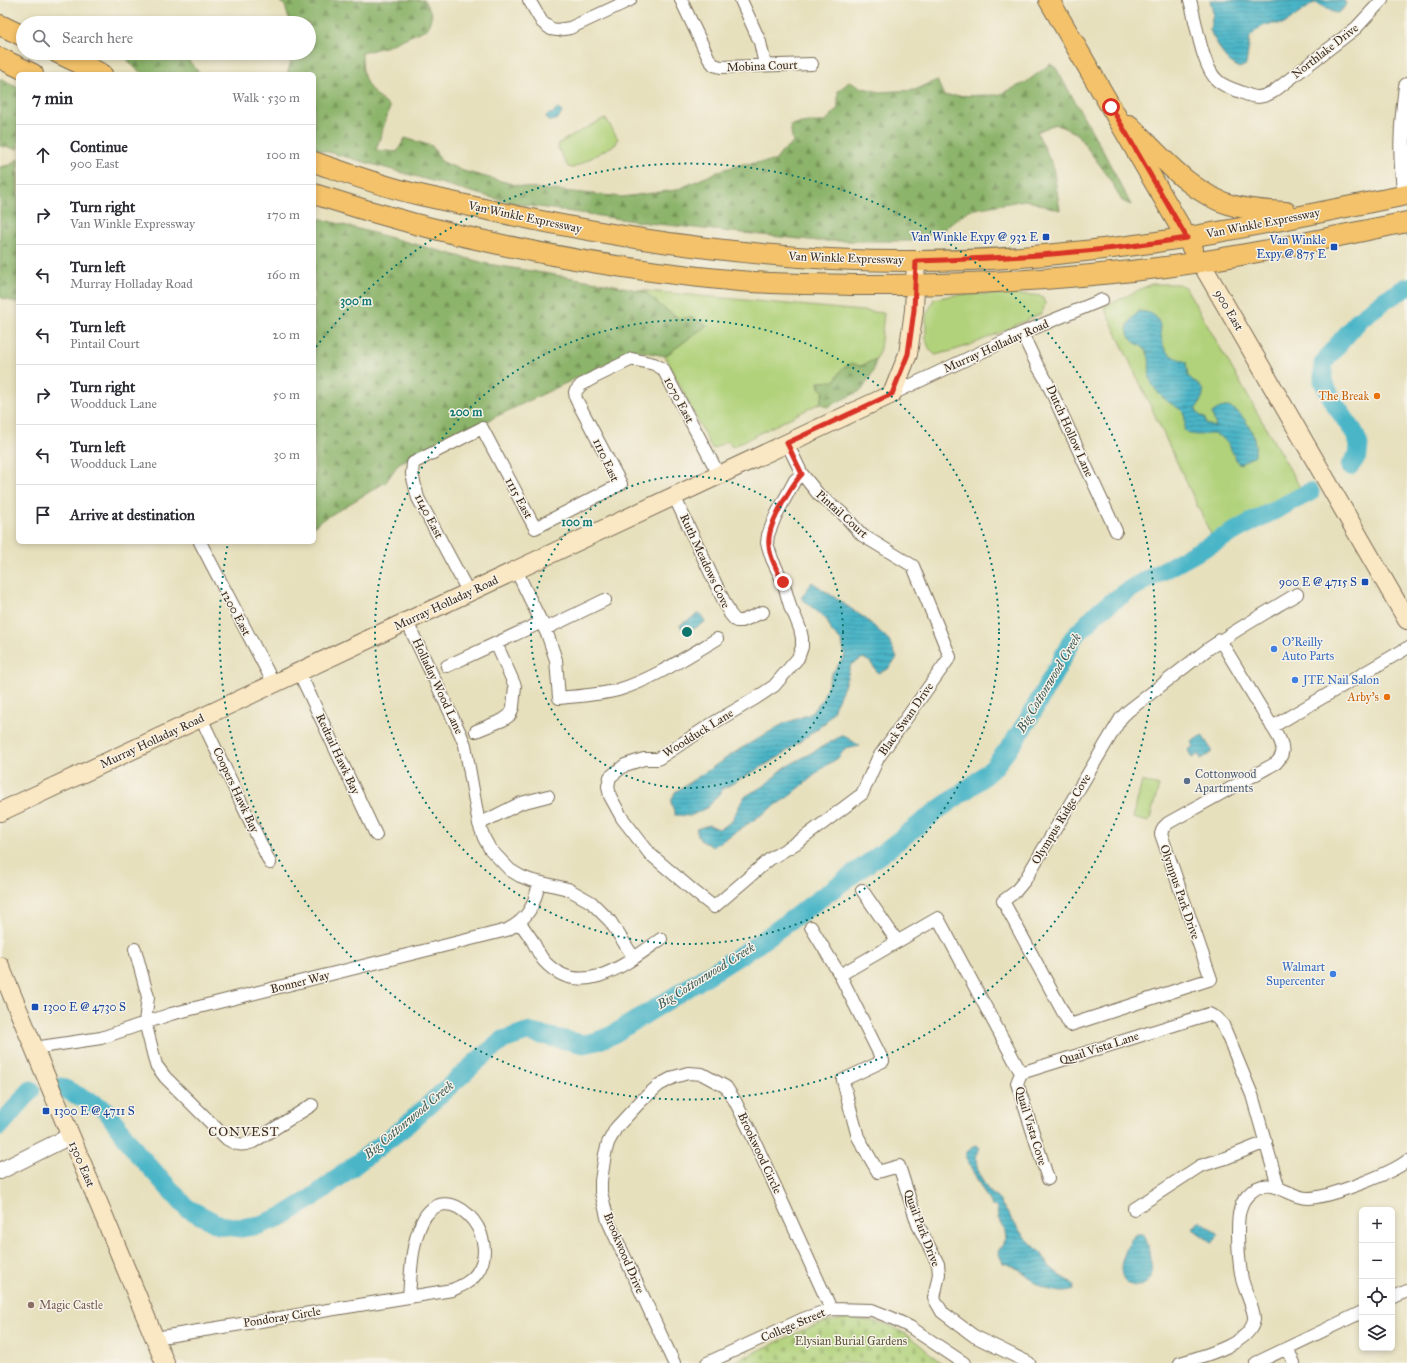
<!DOCTYPE html>
<html lang="en">
<head>
<meta charset="utf-8">
<style>
  :root { --surface:#fff; --page:#f7f7f7; --text:#2b2b33; --muted:#7c7c81; --line:#e1e1e2 }
  body { margin:0; font-family:"IM FELL Great Primer",serif; background:var(--page); color:var(--text) }
  .controls { position:absolute; right:12px; bottom:12px; display:grid; overflow:hidden; border-radius:6px; box-shadow:0 2px 6px #0003 }
  .controls button { width:36px; height:36px; display:grid; place-items:center; padding:0; border:0; border-bottom:1px solid var(--line); background:var(--surface); color:var(--text); font:20px sans-serif }
  .stop { position:absolute; width:12px; height:12px; margin:-9px; border:3px solid #d93025; border-radius:50%; background:#fff }
  .stop.end { background:#d93025; border-color:#fff; box-shadow:0 1px 4px #0008 }
  .list { margin:0; padding:0; list-style:none }
  h2 { display:flex; justify-content:space-between; align-items:center; height:52px; margin:0; padding:0 16px; font-size:17px }
  h2 small { font-size:13px; font-weight:400; color:var(--muted) }
  .list li { display:grid; grid-template-columns:26px 1fr auto; gap:12px; align-items:center; box-sizing:border-box; height:60px; padding:0 16px; border-top:1px solid var(--line) }
  .list b { display:block; font-size:15px; white-space:nowrap }
  .list p { margin:0; font-size:13px; white-space:nowrap; color:var(--muted) }
  .list em { font-size:13px; font-style:normal; color:var(--muted) }
  .icon { flex:none; width:22px; height:22px; fill:none; stroke:currentColor; stroke-width:2; stroke-linecap:round; stroke-linejoin:round }
  .map { position:relative; flex:none; width:1407px; height:1363px; overflow:hidden }
  .search { position:absolute; background:var(--surface); box-shadow:0 2px 6px #0003; left:16px; top:16px; width:300px; height:44px; display:flex; align-items:center; gap:10px; box-sizing:border-box; padding:0 14px; border-radius:22px; color:var(--muted); font-size:15px }
  .panel { position:absolute; background:var(--surface); box-shadow:0 2px 6px #0003; left:16px; top:72px; width:300px; height:472px; border-radius:6px }
  .map>svg:first-child { display:block }
  .green { fill:#b1d27a; stroke:#767e4c }
  .forest { fill:url(#forest-firs); stroke:#646f44 }
  .cemetery { fill:url(#cemetery-stones); stroke:#767e4c }
  .water { fill:url(#water-rules); stroke:#427072 }
  .lines { fill:none; stroke-linecap:round; stroke-linejoin:round }
  .river { stroke:#4ab5c7; stroke-width:19 }
  .minor-casing { stroke:#776a56; stroke-width:14 }
  .tertiary-casing { stroke:#776a56; stroke-width:18 }
  .secondary-casing { stroke:#776a56; stroke-width:20 }
  .primary-casing { stroke:#776a56; stroke-width:22 }
  .minor { stroke:#fff; stroke-width:12 }
  .tertiary { stroke:#fff; stroke-width:16 }
  .secondary { stroke:#fae7c3; stroke-width:18 }
  .primary { stroke:#f3c26a; stroke-width:20 }
  .route { stroke:#d93025; stroke-width:5 }
  .ring { fill:none; stroke:#0f766e; stroke-width:2; stroke-dasharray:2 4 }
  .transit-dot { fill:#1a4fb4; stroke:#f7f3e8; stroke-width:1.5 }
  .food-dot { fill:#e8710a; stroke:#f7f3e8; stroke-width:1.5 }
  .shop-dot { fill:#3f7fe0; stroke:#f7f3e8; stroke-width:1.5 }
  .service-dot { fill:#5c6f8a; stroke:#f7f3e8; stroke-width:1.5 }
  .education-dot { fill:#8d6e63; stroke:#f7f3e8; stroke-width:1.5 }
  .labels { text-anchor:middle; dominant-baseline:central; stroke-width:3; stroke-linejoin:round; paint-order:stroke }
  .street-label { font-size:12px; fill:#3b2a1e; stroke:#f7f3e8 }
  .transit-label { font-size:12px; fill:#164399; stroke:#f7f3e8; text-anchor:end }
  .food-label { font-size:12px; fill:#c56008; stroke:#f7f3e8; text-anchor:end }
  .shop-label { font-size:12px; fill:#366cbe; stroke:#f7f3e8; text-anchor:start }
  .service-label { font-size:12px; fill:#4e5e75; stroke:#f7f3e8; text-anchor:start }
  .education-label { font-size:12px; fill:#785e54; stroke:#f7f3e8; text-anchor:start }
  .park-label { font-size:12px; fill:#585435; stroke:#f7f3e8 }
  .water-label { font-size:13px; font-style:italic; fill:#405b59; stroke:#f7f3e8 }
  .neighbourhood-label { font-size:13px; letter-spacing:1px; fill:#3b2a1e; stroke:#f7f3e8 }
  .centre { fill:#0f766e; stroke:#f7f3e8; stroke-width:2 }
  .ring-label { font-size:12px; text-anchor:middle; font-weight:bold; fill:#0f766e; stroke:#f7f3e8; stroke-width:3; stroke-linejoin:round; paint-order:stroke }
</style>
</head>
<body>
<div class="map">
<svg width="1407" height="1363" viewBox="0 0 1407 1363">
  <defs>
    <pattern id="forest-firs" width="22" height="20" patternUnits="userSpaceOnUse"><rect width="22" height="20" fill="#8cb46a"/><path d="M5 1l3.5 6h-7zM16 11l3.5 6h-7z" fill="#749357"/></pattern>
    <pattern id="cemetery-stones" width="16" height="16" patternUnits="userSpaceOnUse"><rect width="16" height="16" fill="#b1d27a"/><path d="M2 7V4a2 2 0 0 1 4 0v3zM10 15v-3a2 2 0 0 1 4 0v3z" fill="#99b469"/></pattern>
    <pattern id="water-rules" width="6" height="5" patternUnits="userSpaceOnUse"><rect width="6" height="5" fill="#4ab5c7"/><path d="M0 2.5h6" fill="none" stroke="#3f93a1"/></pattern>
  </defs>
  <rect width="100%" height="100%" fill="#f7f3e8"/>
  <filter id="ink" filterUnits="userSpaceOnUse"><feTurbulence type="fractalNoise" baseFrequency=".025" numOctaves="2"/><feDisplacementMap in="SourceGraphic" scale="8" xChannelSelector="R" yChannelSelector="G"/><feConvolveMatrix kernelMatrix="1 2 1 2 8 2 1 2 1" color-interpolation-filters="sRGB"/></filter>
  <filter id="wash" filterUnits="userSpaceOnUse"><feTurbulence type="fractalNoise" baseFrequency=".012" numOctaves="4" result="noise"/><feDisplacementMap in="SourceGraphic" scale="16" xChannelSelector="R" yChannelSelector="G"/><feGaussianBlur stdDeviation="0.9" result="paint"/><feColorMatrix in="noise" values="0 0 0 0 0 0 0 0 0 0 0 0 0 0 0 0 0 1.4 0 .05"/><feComposite in="paint" operator="in"/></filter>
  <g filter="url(#wash)">
    <rect width="100%" height="100%" fill="#e7e0bd"/>
    <path class="green" d="M603,119l4,1 11,19 -2,5 -43,24 -5,-1 -10,-19 1,-5z
      M1151,284h28l7,4 119,208 -91,45 -110,-234z
      M636,290l248,23 -4,36 -4,10 -15,7 -20,4 -6,11 -11,10 -4,12 -88,44 -4,-6 -16,8 -47,-93 42,-31 -17,-8 -10,3 -18,-13 -17,-15z
      M977,294l55,1 10,1 3,8 -3,9c-33,15 -71,35 -107,42l-6,-6 -3,-10v-24l8,-16 21,-4z
      M1142,781l17,5 -10,36 -16,-4z"/>
    <path class="forest" d="M279,0h145l8,14 -4,14 -40,18 -26,7c0,30 5,35 28,54l-14,43 21,2 8,-14 27,8 9,15 22,10 61,16 98,10 54,-7 46,-20 21,-6 32,-3 7,-9 11,-9 -3,-18 18,-3h17l13,-14v-17l11,-9 14,6 17,4 35,-2 22,-10 7,16 54,-1 27,-12 25,-19 6,4 46,81 29,56 -9,-4 -14,-25 -32,-43 -21,-9 -18,8 16,34 7,44 -35,-10 -56,10 -25,19 -33,12h-92l-171,-18 -137,-20 -197,-55v-74h-28l2,-2 5,-19h16v-30h-19l-5,-17z
      M151,53h31l18,21h-55l-8,-4 -11,-12z
      M0,79l18,9v61l-18,-3z
      M18,159v144l-16,-5 -2,-2v-129l10,-2z
      M314,217l174,47 122,20 35,8 17,15 18,12 10,-2 17,8 -42,31 -30,-6 -236,113 -13,19 -67,40 -5,5z
      M876,359l-3,13 -11,18 -35,17 -7,-4 4,-11 -5,-4 -1,-6 17,-1 6,-11 10,-7 10,3z"/>
    <path class="cemetery" d="M849,1318c14,3 31,3 44,9 18,9 33,23 48,36h-209l69,-32 25,-9z"/>
    <path class="water" d="M1210,0h134l2,4 -4,6 -5,3 -4,-1 -17,-9h-2l-30,21c-18,0 -21,-1 -34,13l-4,28 -7,3 -13,-9 -14,-24 -2,-6 3,-16z
      M557,109l3,1 2,2c-2,6 -8,10 -14,9l-2,-4 1,-2 6,-2z
      M1139,311c33,2 14,29 30,43 5,3 12,6 17,8l2,14c15,14 21,12 8,33l2,5 7,4 1,6 10,3 -4,-14c5,-4 9,-6 15,-6 4,0 8,3 11,5 12,12 19,26 17,43l-13,8 -3,1c-7,-9 -8,-20 -18,-27 -12,-8 -24,4 -37,-7 1,-5 2,-12 -1,-18 -2,-3 -7,-5 -10,-7 -8,-5 -16,-12 -21,-21 -6,-11 1,-23 -6,-33 -3,-5 -8,-6 -12,-9 -13,-12 -5,-21 5,-31z
      M812,582l54,37 22,20 9,19 -9,11 -10,4 -8,-11 -7,-4 -12,7 -7,21 -11,25 -8,12 -46,34 -56,32 -15,18 -18,9 -15,-1 -4,-13 4,-10 65,-43 43,-25 27,-10 12,-14 10,-27 13,-17 -3,-14 -10,-10 -5,-12 -26,-22z
      M700,613l5,9 -20,12 -5,-9z
      M843,735l17,11 -15,3 -7,9 -14,9 -33,28 -78,52 -13,-7 -4,-11 13,-4 10,4 12,-7 13,-25 21,-12 19,-17z
      M1202,735l11,17 -12,7 -2,-5 -7,4 -4,-8 6,-4 -3,-4z
      M975,1145h2l3,3 -4,9 1,9 4,12 7,12 11,10 5,8 18,26 20,20 7,12 12,10 10,6 3,5 -1,3c-11,5 -26,0 -36,-6 -3,-2 -6,-6 -9,-8 -5,-5 -18,-12 -25,-13l-5,-11 8,-15 -2,-9 -6,-10 -1,-10 -3,-3h-3c-9,-16 -17,-31 -25,-47v-5z
      M1200,1220l19,14 -7,9 -19,-14z
      M1137,1234h6c5,8 6,16 7,24 1,5 3,14 1,19 -7,17 -38,10 -28,-19 3,-8 6,-19 14,-24z"/>
    <g class="lines">
      <path class="river" d="M1350,466l8,-11 1,-10 -5,-13 -18,-26 -13,-24v-18l7,-10 30,-35 25,-19 22,-13
        M61,1087l45,23 31,43 50,55 32,17 22,3 19,-3 23,-9 26,-16 93,-71 74,-67 27,-22 24,-8 57,12 13,-3 15,-6 143,-89 134,-98 46,-36 38,-27 21,-18 19,-24 15,-23 27,-48 18,-34 26,-27 33,-23 112,-62 66,-34
        M0,1126l31,-36"/>
    </g>
  </g>
  <g filter="url(#ink)">
    <g class="lines">
      <g class="minor-casing">
        <path id="minor" d="M529,0l13,22 9,7 6,1 13,-2 60,-28
          M681,0l28,59 5,6 7,2 91,-3
          M741,0l19,42 5,23
          M1190,0c6,21 12,68 28,81 7,6 15,8 23,11 13,6 19,7 32,0l83,-64 26,-28
          M1022,333l15,32 9,15 70,151
          M892,394l130,-61 80,-33
          M787,443l15,31 17,21 23,18 20,22 51,31 37,91 -72,101 -16,36 -64,48 -28,17 -56,48 -18,-14 -46,-39 -28,-36 -12,-22 -2,-10 2,-9 15,-12 19,-6h14l52,-34 46,-27 18,-12 24,-28 4,-11v-9l-2,-9 -5,-13 -4,-7 -8,-27 -11,-23 -5,-16 1,-8 7,-18 20,-37 7,-6
          M674,496l56,118 6,7h6l21,-9
          M200,542l74,142
          M516,570l32,66 8,24 3,38c19,-2 40,-3 59,-8 35,-11 67,-32 99,-51
          M469,593l-51,-95 -6,-24 1,-11 69,-35 53,100 86,-44 -45,-85 -1,-7 6,-7 14,-8 37,-18 22,5 9,5 56,106
          M407,622l53,111 5,12 14,79 5,14 6,11 20,21 10,6 10,4 38,9 23,13 19,19 24,37
          M545,629l60,-29
          M1220,640l59,98c5,10 5,17 -3,25l-108,60 -5,5 -2,6 50,145 -141,46 -67,-124 12,-9 10,-12 96,-162 7,-7 80,-62c29,-20 59,-37 89,-55
          M447,666l95,-44
          M299,672l77,163
          M201,718l69,145
          M1272,727l135,-79
          M476,731l27,-11 7,-5 3,-8 2,-21 -19,-43
          M479,824l42,-21 27,-7
          M862,890l35,51
          M519,922c5,6 9,12 13,18 4,7 7,15 12,21 38,41 84,1 117,-22
          M811,927l29,48 43,86 -40,19 7,28 8,29 20,35 21,-6 19,59 20,39 1,10 -5,24 8,14 32,24 55,27
          M135,949l13,48 -3,25 11,43 9,12 62,62c10,6 15,7 26,3l59,-37
          M840,975l98,-57 83,155
          M34,1048l67,-10 70,-24 336,-84c22,-12 27,-24 32,-47
          M1021,1073l188,-59 8,4 6,7 29,70 26,91
          M1021,1073l-4,10 31,96
          M1134,1209l66,-43 26,-8 40,-16
          M1392,1298l15,-7
          M155,1338l297,-48c9,-4 19,-8 25,-17 27,-39 -32,-99 -55,-51 -11,23 -11,50 -13,75
          M1287,1348l7,15
          M674,1363l-66,-142 -7,-29v-11l4,-27 3,-11 8,-15 25,-27 18,-16 15,-8 14,-4 14,1 24,13 9,14 15,30 81,178
          M707,1363l96,-44 28,-10 41,1 20,8 18,9 54,36
          M1180,1363c20,-6 72,-19 74,-44 1,-9 -10,-30 -12,-40 -3,-16 -4,-30 -4,-46 0,-12 0,-27 9,-37 22,-25 40,2 61,2 20,0 84,-25 99,-37
          M1256,1363l106,-51"/>
      </g>
      <g class="tertiary-casing">
        <path id="tertiary" d="M1406,195c-6,-40 -4,-69 1,-109
          M0,1171l70,-35"/>
      </g>
      <g class="secondary-casing">
        <path id="secondary" d="M1200,261l207,359
          M0,812l892,-418 16,-40 6,-44 2,-49
          M0,966l165,397"/>
      </g>
      <g class="primary-casing">
        <path id="primary" d="M1049,0l144,249
          M0,25l23,11
          M58,53l44,21
          M0,58l33,16
          M1129,125c31,30 61,68 102,80 18,5 37,6 55,7
          M314,162c35,12 70,25 106,33 28,6 55,12 82,18 136,29 275,49 415,48 59,0 118,-4 177,-11 106,-11 209,-35 313,-55
          M314,194c138,45 280,74 425,87 36,3 74,3 111,4 106,1 211,-5 316,-18 81,-11 161,-29 241,-45"/>
      </g>
      <use href="#minor" class="minor"/>
      <use href="#tertiary" class="tertiary"/>
      <use href="#secondary" class="secondary"/>
      <use href="#primary" class="primary"/>
    </g>
  </g>
  <g class="lines" filter="url(#ink)">
    <path class="route" d="M783,582c-19,-36 -19,-44 0,-80 6,-10 11,-20 19,-28l-15,-31 105,-49 16,-40 6,-44 2,-49c91,-3 181,-8 271,-23l-76,-131"/>
  </g>
  <g class="ring">
    <circle cx="687" cy="632" r="156"/>
    <circle cx="687" cy="632" r="312"/>
    <path d="M316 347A468 468 0 1 1 228 543"/>
  </g>
  <g class="transit-dot">
    <rect x="1042" y="233" width="8" height="8" rx="2"/>
    <rect x="1330" y="243" width="8" height="8" rx="2"/>
    <rect x="1361" y="578" width="8" height="8" rx="2"/>
    <rect x="31" y="1003" width="8" height="8" rx="2"/>
    <rect x="42" y="1107" width="8" height="8" rx="2"/>
  </g>
  <g class="food-dot">
    <circle cx="1377" cy="396" r="4"/>
    <circle cx="1387" cy="697" r="4"/>
  </g>
  <g class="shop-dot">
    <circle cx="1274" cy="649" r="4"/>
    <circle cx="1295" cy="680" r="4"/>
    <circle cx="1333" cy="974" r="4"/>
  </g>
  <circle class="service-dot" cx="1187" cy="781" r="4"/>
  <circle class="education-dot" cx="31" cy="1305" r="4"/>
  <g class="labels">
    <g class="street-label">
      <text transform="translate(1325 51) rotate(-38)">Northlake Drive</text>
      <text transform="translate(762 66) rotate(-2)">Mobina Court</text>
      <text transform="translate(525 217) rotate(12)">Van Winkle Expressway</text>
      <text transform="translate(1263 223) rotate(-11)">Van Winkle Expressway</text>
      <text transform="translate(846 258) rotate(2)">Van Winkle Expressway</text>
      <text transform="translate(1229 310) rotate(60)">900 East</text>
      <text transform="translate(996 346) rotate(-24)">Murray Holladay Road</text>
      <text transform="translate(679 400) rotate(62)">1070 East</text>
      <text transform="translate(1070 431) rotate(66)">Dutch Hollow Lane</text>
      <text transform="translate(606 460) rotate(65)">1110 East</text>
      <text transform="translate(519 498) rotate(62)">1115 East</text>
      <text transform="translate(842 514) rotate(42)">Pintail Court</text>
      <text transform="translate(429 516) rotate(63)">1140 East</text>
      <text transform="translate(705 561) rotate(65)">Ruth Meadows Cove</text>
      <text transform="translate(446 603) rotate(-25)">Murray Holladay Road</text>
      <text transform="translate(236 613) rotate(62)">1200 East</text>
      <text transform="translate(438 686) rotate(65)">Holladay Wood Lane</text>
      <text transform="translate(906 719) rotate(-55)">Black Swan Drive</text>
      <text transform="translate(698 733) rotate(-32)">Woodduck Lane</text>
      <text transform="translate(152 741) rotate(-25)">Murray Holladay Road</text>
      <text transform="translate(338 754) rotate(65)">Redtail Hawk Bay</text>
      <text transform="translate(236 790) rotate(65)">Coopers Hawk Bay</text>
      <text transform="translate(1061 819) rotate(-59)">Olympus Ridge Cove</text>
      <text transform="translate(1180 892) rotate(71)">Olympus Park Drive</text>
      <text transform="translate(300 982) rotate(-14)">Bonner Way</text>
      <text transform="translate(1099 1048) rotate(-18)">Quail Vista Lane</text>
      <text transform="translate(1031 1126) rotate(73)">Quail Vista Cove</text>
      <text transform="translate(760 1153) rotate(65)">Brookwood Circle</text>
      <text transform="translate(82 1164) rotate(67)">1300 East</text>
      <text transform="translate(922 1228) rotate(69)">Quail Park Drive</text>
      <text transform="translate(624 1253) rotate(67)">Brookwood Drive</text>
      <text transform="translate(282 1317) rotate(-9)">Pondoray Circle</text>
      <text transform="translate(793 1325) rotate(-23)">College Street</text>
    </g>
    <g class="transit-label">
      <text x="1038" y="237">Van Winkle Expy @ 932 E</text>
      <text x="1326" y="240">Van Winkle<tspan x="1326" dy="14">Expy @ 875 E</tspan></text>
      <text x="1357" y="582">900 E @ 4715 S</text>
      <text x="43" y="1007" text-anchor="start">1300 E @ 4730 S</text>
      <text x="54" y="1111" text-anchor="start">1300 E @ 4711 S</text>
    </g>
    <g class="food-label">
      <text x="1369" y="396">The Break</text>
      <text x="1379" y="697">Arby's</text>
    </g>
    <g class="shop-label">
      <text x="1282" y="642">O'Reilly<tspan x="1282" dy="14">Auto Parts</tspan></text>
      <text x="1303" y="680">JTE Nail Salon</text>
      <text x="1325" y="967" text-anchor="end">Walmart<tspan x="1325" dy="14">Supercenter</tspan></text>
    </g>
    <g class="service-label">
      <text x="1195" y="774">Cottonwood<tspan x="1195" dy="14">Apartments</tspan></text>
    </g>
    <g class="education-label">
      <text x="39" y="1305">Magic Castle</text>
    </g>
    <g class="park-label">
      <text x="851" y="1341">Elysian Burial Gardens</text>
    </g>
    <g class="water-label">
      <text transform="translate(1049 683) rotate(-59)">Big Cottonwood Creek</text>
      <text transform="translate(706 976) rotate(-32)">Big Cottonwood Creek</text>
      <text transform="translate(409 1120) rotate(-40)">Big Cottonwood Creek</text>
    </g>
    <g class="neighbourhood-label">
      <text x="244" y="1132">CONVEST</text>
    </g>
  </g>
  <circle cx="687" cy="632" r="6" class="centre"/>
  <g class="ring-label">
    <text x="356" y="305">300 m</text>
    <text x="466" y="416">200 m</text>
    <text x="577" y="526">100 m</text>
  </g>
</svg>
<div class="controls">
<button>+</button>
<button>−</button>
<button><svg class="icon" aria-label="locate" viewBox="0 0 24 24"><circle cx="12" cy="12" r="6"/><path d="M12 2v4M12 18v4M2 12h4M18 12h4"/></svg></button>
<button><svg class="icon" aria-label="layers" viewBox="0 0 24 24"><path d="M12 4l9 5-9 5-9-5zM3 14l9 5 9-5"/></svg></button>
</div>
<div class="stop" style="left:1111px;top:107px"></div>
<div class="stop end" style="left:783px;top:582px"></div>
<div class="search"><svg class="icon" aria-label="search" viewBox="0 0 24 24"><circle cx="10" cy="10" r="6"/><path d="M15 15l6 6"/></svg>Search here</div>
<section class="panel">
<h2>7 min<small>Walk · 530 m</small></h2>
<ul class="list">
<li><svg class="icon" aria-label="ahead" viewBox="0 0 24 24"><path d="M12 20V5M6 11l6-6 6 6"/></svg><div><b>Continue</b><p>900 East</p></div><em>100 m</em></li>
<li><svg class="icon" aria-label="right" viewBox="0 0 24 24"><path d="M7 20v-9h11M14 6l5 5-5 5"/></svg><div><b>Turn right</b><p>Van Winkle Expressway</p></div><em>170 m</em></li>
<li><svg class="icon" aria-label="left" viewBox="0 0 24 24"><path d="M17 20v-9H6M10 6l-5 5 5 5"/></svg><div><b>Turn left</b><p>Murray Holladay Road</p></div><em>160 m</em></li>
<li><svg class="icon" aria-label="left" viewBox="0 0 24 24"><path d="M17 20v-9H6M10 6l-5 5 5 5"/></svg><div><b>Turn left</b><p>Pintail Court</p></div><em>20 m</em></li>
<li><svg class="icon" aria-label="right" viewBox="0 0 24 24"><path d="M7 20v-9h11M14 6l5 5-5 5"/></svg><div><b>Turn right</b><p>Woodduck Lane</p></div><em>50 m</em></li>
<li><svg class="icon" aria-label="left" viewBox="0 0 24 24"><path d="M17 20v-9H6M10 6l-5 5 5 5"/></svg><div><b>Turn left</b><p>Woodduck Lane</p></div><em>30 m</em></li>
<li><svg class="icon" aria-label="arrive" viewBox="0 0 24 24"><path d="M6 21V4h12l-3 4 3 4H6"/></svg><div><b>Arrive at destination</b></div></li>
</ul>
</section>
</div>
</body>
</html>
